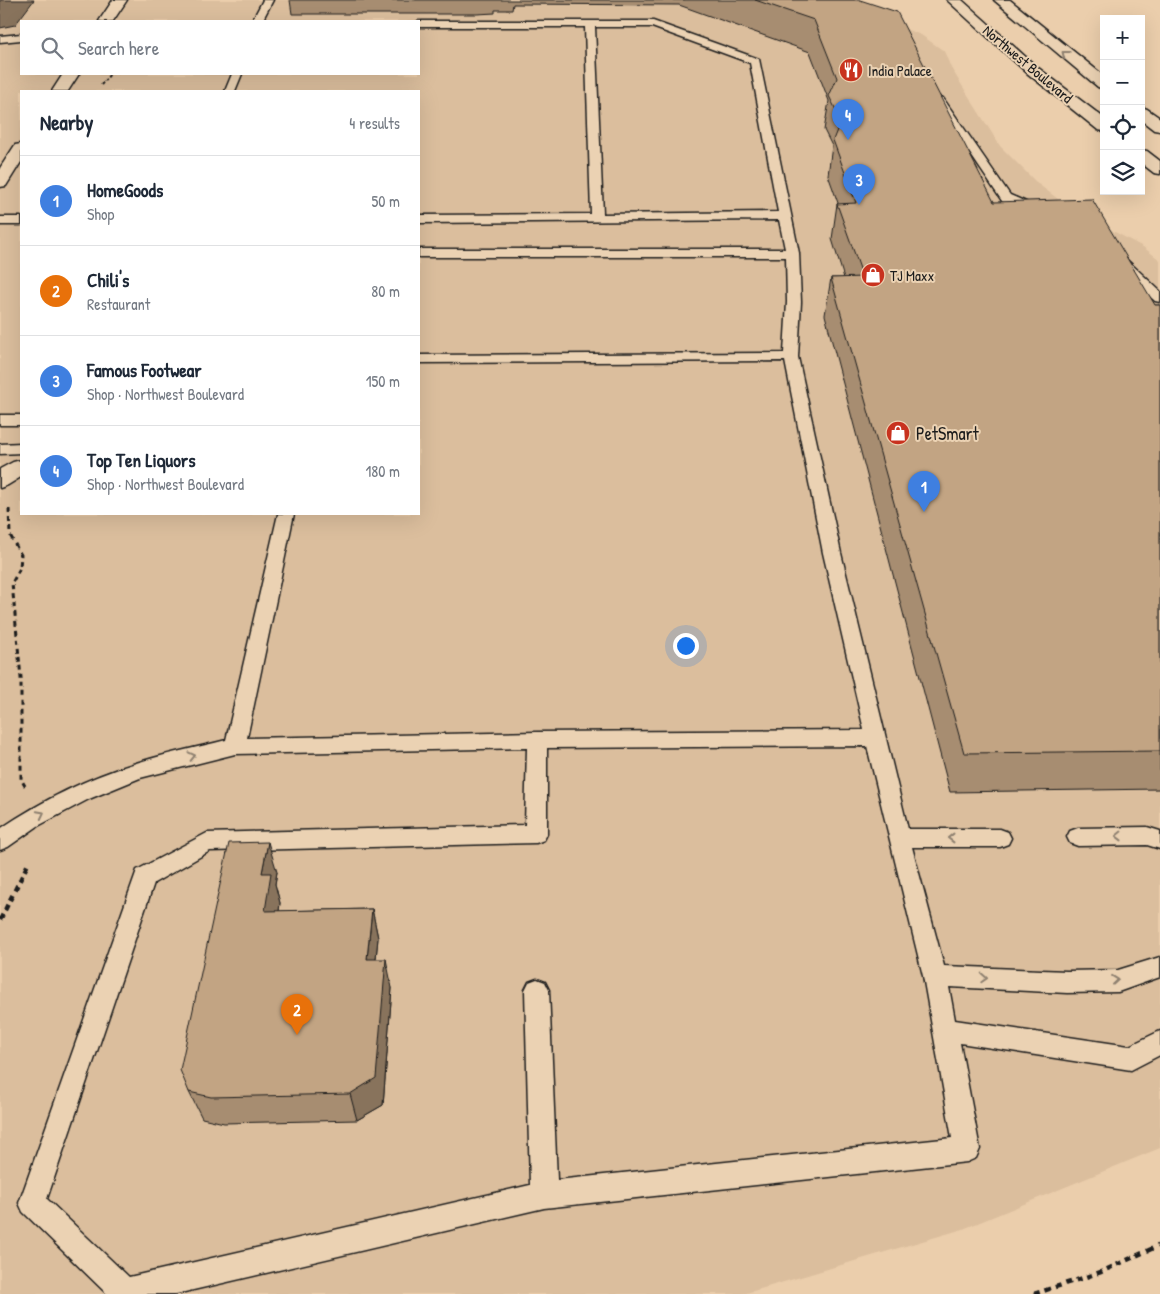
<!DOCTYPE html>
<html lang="en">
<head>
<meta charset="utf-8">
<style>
  :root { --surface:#fff; --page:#f6f6f7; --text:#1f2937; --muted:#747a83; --line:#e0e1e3; --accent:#b45309 }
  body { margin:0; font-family:"Patrick Hand",sans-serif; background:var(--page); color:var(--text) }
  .controls { position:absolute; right:15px; top:15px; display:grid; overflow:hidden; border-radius:0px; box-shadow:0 5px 20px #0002 }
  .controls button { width:45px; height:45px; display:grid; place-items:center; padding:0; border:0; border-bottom:1px solid var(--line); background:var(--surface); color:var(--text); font:25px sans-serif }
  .you { position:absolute; left:685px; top:645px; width:18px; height:18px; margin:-12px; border:4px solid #fff; border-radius:50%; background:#1a73e8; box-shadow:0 0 0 8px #1a73e833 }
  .badge { display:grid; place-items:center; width:32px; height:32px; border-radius:50%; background:var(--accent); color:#fff; font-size:16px; font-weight:700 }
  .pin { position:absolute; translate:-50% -41px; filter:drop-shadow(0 1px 2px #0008) }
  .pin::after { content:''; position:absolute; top:26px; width:18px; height:15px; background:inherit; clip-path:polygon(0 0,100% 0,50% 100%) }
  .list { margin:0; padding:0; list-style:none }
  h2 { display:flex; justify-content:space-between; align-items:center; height:65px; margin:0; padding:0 20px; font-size:21px }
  h2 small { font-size:16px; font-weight:400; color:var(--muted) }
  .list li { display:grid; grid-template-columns:32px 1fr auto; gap:15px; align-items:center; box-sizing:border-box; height:90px; padding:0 20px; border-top:1px solid var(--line) }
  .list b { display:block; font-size:19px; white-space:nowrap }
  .list p { margin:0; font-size:16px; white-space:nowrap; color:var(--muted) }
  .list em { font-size:16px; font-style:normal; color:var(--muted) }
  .icon { flex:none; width:28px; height:28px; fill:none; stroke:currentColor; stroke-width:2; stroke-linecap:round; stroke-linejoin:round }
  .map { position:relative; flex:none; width:1160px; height:1294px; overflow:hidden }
  .search { position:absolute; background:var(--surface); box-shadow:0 5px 20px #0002; left:20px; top:20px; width:400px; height:55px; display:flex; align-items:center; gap:12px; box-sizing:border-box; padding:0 18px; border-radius:0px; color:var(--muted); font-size:19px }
  .panel { position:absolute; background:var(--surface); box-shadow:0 5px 20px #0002; left:20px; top:90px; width:400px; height:425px; border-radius:0px }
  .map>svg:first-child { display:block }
  .built { fill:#dbbe9d; fill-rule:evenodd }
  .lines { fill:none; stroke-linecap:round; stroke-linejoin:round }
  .service-casing { stroke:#1c1c1c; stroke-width:3 }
  .tertiary-casing { stroke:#1c1c1c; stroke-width:3 }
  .secondary-casing { stroke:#1c1c1c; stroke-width:3 }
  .path-far2 { stroke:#1c1c1c; stroke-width:2; stroke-dasharray:3 2; stroke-linecap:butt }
  .path-far1 { stroke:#1c1c1c; stroke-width:3; stroke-dasharray:5 4; stroke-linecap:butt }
  .path { stroke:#1c1c1c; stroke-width:4.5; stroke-dasharray:6 5; stroke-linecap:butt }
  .service { fill:#ebd2b3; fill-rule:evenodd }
  .tertiary { fill:#ebd2b3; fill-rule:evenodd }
  .secondary { fill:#ebd2b3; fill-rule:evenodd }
  .wall { fill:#a78d71; stroke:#1c1c1c }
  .shaded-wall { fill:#88735c; stroke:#1c1c1c }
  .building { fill:#c2a483; stroke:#1c1c1c }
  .oneway { stroke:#8e806f }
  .labels { text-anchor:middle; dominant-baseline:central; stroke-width:4; stroke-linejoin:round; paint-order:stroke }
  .far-street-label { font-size:15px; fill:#1c1c1c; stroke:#ebd2b3 }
  .far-poi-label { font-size:15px; fill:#1c1c1c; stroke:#ebd2b3; text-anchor:start }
  .poi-label { font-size:18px; fill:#1c1c1c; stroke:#ebd2b3; text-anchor:start }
</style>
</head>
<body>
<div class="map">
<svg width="1160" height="1294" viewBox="0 0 1160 1294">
  <rect width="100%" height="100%" fill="#ebceac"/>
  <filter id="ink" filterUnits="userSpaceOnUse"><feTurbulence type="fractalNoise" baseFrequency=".02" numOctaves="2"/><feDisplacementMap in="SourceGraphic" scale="10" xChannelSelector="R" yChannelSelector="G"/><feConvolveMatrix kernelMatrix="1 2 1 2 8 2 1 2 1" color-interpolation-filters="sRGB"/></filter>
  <g filter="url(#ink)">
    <path class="built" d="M0,0h823l52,17 46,18 23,16 7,17 49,78 38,38 32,24 73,39 17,13v888l-197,81 -220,65h-743zM21,21h398v53h-398zM21,91h398v423h-398z"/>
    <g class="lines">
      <g class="service-casing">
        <path id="service" d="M263,0h10l-11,21h-10z
          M418,21h235l106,38 40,194 2,49 -3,55 43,196 67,276h92l8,3 3,6 -3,6 -8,3h-88l32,119 123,5 51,-1 42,-13v20l-42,15 -51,1 -118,-6 6,33 174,26 31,-15v24l-29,15 -171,-27 20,106 -4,9 -9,4 -423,46 -368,86h-69l-84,-82 -4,-9 118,-333 70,-37 318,-8 2,-77 -292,6 -95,24 -51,21 -51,27 -30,21 -8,3v-21c40,-27 87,-51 133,-65 31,-10 62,-16 93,-24l52,-226h16l-47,224 290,-6 327,-2 -41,-177 -38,-192 -366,2v-8l365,-2 3,-51 -1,-45h-367v-8h366l-6,-29 -360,3v-8l172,-1 -6,-187h-166zM595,27h57l98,36 28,149 -175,2zM867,746l56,230 29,162 -395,42 -8,-190 -4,-8 -8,-3 -8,3 -4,8 5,195 -401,92 -82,-78 107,-316 56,-32 326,-8 8,-3 3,-6v-86z
          M21,34v6l-21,2v-6z
          M232,74h10l-7,17h-10z
          M939,97l4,1 67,97 30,13 2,3 -2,3h-8l-30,-13 -68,-101z
          M0,217h21v8h-21z
          M1121,258l5,1 34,32v11l-5,-1 -39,-36 -2,-3 2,-3z
          M0,415h21v10h-21z
          M21,443v10l-21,1v-10z
          M1147,827l13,4v18l-13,-4 -69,1 -8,-3 -3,-6 3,-6 8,-3z"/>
      </g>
      <g class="tertiary-casing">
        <path id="tertiary" d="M113,0h14l-14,21h-14z
          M63,74h16l-11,17h-16z
          M21,144v18l-15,24 -6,1v-19l15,-23z
          M21,460v17l-13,8 -8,3v-19l13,-7z"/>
      </g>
      <g class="secondary-casing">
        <path id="secondary" d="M947,0h15l75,67 67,51v13l-6,-1 -71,-57z
          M994,0h16l94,76v13l-6,-2z
          M1141,107l6,2 13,9v13l-6,-1 -13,-10z
          M1141,150l6,1 13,10v13l-6,-1 -13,-10z"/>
      </g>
      <path class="path-far2" d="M101,85l9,-11"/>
      <path class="path-far1" d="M9,509l1,26 11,20 -1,13 -8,15 9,95v101l4,7"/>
      <path class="path" d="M0,920l29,-58
        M1034,1294l67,-22 59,-27"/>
      <use href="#service" class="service"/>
      <use href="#tertiary" class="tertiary"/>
      <use href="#secondary" class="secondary"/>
    </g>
    <path class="wall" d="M290,0h570l134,202 161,103h5v484l-210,3 -125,-477 6,-37h13l-12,-39 5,-35 1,-1 -10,-28 4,-29 -8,-16 5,-29 -19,-49 -131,-47 -166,-1 -1,6h-17v3l-18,1h-185z
      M277,872l-2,12 5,19 -1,8 93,-2 6,29 -2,21 16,29 -9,117 -26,15 -133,3 -22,-5 -13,-26z"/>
    <path class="shaded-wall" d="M0,0h34l-19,25 -15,3z
      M268,842l9,30 -2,12 5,19 -5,38 -10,-30 -3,-38z
      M372,909l6,29 -5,50 -6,-29z
      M386,959l6,29 -9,117 -26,15 -7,-26z"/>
    <path class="building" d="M755,0h105l37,12 97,190 98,-3 63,106h5v446l-196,2 -133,-475 32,-1 -26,-73 19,-1 -23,-63 8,-20 -12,-24 8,-18 -23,-58z
      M268,842l-6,31h9l-6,38 107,-2 -5,50h19l-10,119 -26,16 -139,3 -22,-5 -9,-22 49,-227z"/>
    <defs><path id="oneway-chevron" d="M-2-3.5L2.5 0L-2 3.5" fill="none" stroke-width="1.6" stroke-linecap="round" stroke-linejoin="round" transform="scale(1.25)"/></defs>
    <g class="oneway">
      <use href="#oneway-chevron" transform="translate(1065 54) rotate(-142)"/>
      <use href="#oneway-chevron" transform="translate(192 756) rotate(-13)"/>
      <use href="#oneway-chevron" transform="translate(41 814) rotate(-27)"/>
      <use href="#oneway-chevron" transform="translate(1119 836) rotate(179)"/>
      <use href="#oneway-chevron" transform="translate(951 838) rotate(180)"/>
      <use href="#oneway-chevron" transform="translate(984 978) rotate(3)"/>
      <use href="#oneway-chevron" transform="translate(1115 980) rotate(-6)"/>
    </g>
  </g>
  <defs>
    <g id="restaurant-disc" transform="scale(1.25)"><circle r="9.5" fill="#c8321e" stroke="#ebd2b3"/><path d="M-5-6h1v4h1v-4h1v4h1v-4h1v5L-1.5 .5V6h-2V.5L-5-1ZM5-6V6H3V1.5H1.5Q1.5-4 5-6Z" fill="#fff"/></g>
    <g id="shop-disc" transform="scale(1.25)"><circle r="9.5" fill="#c8321e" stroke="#ebd2b3"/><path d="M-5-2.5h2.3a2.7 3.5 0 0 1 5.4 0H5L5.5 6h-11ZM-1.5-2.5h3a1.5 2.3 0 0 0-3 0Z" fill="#fff"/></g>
  </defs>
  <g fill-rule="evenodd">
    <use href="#restaurant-disc" x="851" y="70"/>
    <use href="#shop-disc" x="873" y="275"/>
    <use href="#shop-disc" x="898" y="433"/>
  </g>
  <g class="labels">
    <g class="far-street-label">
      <text transform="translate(1028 64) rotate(40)">Northwest Boulevard</text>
    </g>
    <g class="far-poi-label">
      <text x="868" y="70">India Palace</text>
      <text x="890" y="275">TJ Maxx</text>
    </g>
    <g class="poi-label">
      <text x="916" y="433">PetSmart</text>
    </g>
  </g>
</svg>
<div class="controls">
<button>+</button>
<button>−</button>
<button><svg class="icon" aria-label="locate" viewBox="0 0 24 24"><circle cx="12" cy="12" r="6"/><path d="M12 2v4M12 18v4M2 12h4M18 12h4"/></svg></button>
<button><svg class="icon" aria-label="layers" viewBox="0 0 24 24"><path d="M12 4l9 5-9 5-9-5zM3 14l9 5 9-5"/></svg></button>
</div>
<div class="you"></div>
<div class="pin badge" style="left:924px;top:512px;background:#3f7fe0">1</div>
<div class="pin badge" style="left:297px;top:1035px;background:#e8710a">2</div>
<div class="pin badge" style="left:859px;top:205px;background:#3f7fe0">3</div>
<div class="pin badge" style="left:848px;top:140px;background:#3f7fe0">4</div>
<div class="search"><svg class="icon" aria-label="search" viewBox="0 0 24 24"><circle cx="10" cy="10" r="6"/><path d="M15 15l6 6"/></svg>Search here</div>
<section class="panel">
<h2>Nearby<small>4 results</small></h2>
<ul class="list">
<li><span class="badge" style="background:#3f7fe0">1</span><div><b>HomeGoods</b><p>Shop</p></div><em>50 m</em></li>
<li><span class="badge" style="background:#e8710a">2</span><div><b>Chili's</b><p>Restaurant</p></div><em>80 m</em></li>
<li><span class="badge" style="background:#3f7fe0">3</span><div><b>Famous Footwear</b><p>Shop · Northwest Boulevard</p></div><em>150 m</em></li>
<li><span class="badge" style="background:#3f7fe0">4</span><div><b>Top Ten Liquors</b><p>Shop · Northwest Boulevard</p></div><em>180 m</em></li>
</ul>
</section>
</div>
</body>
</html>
